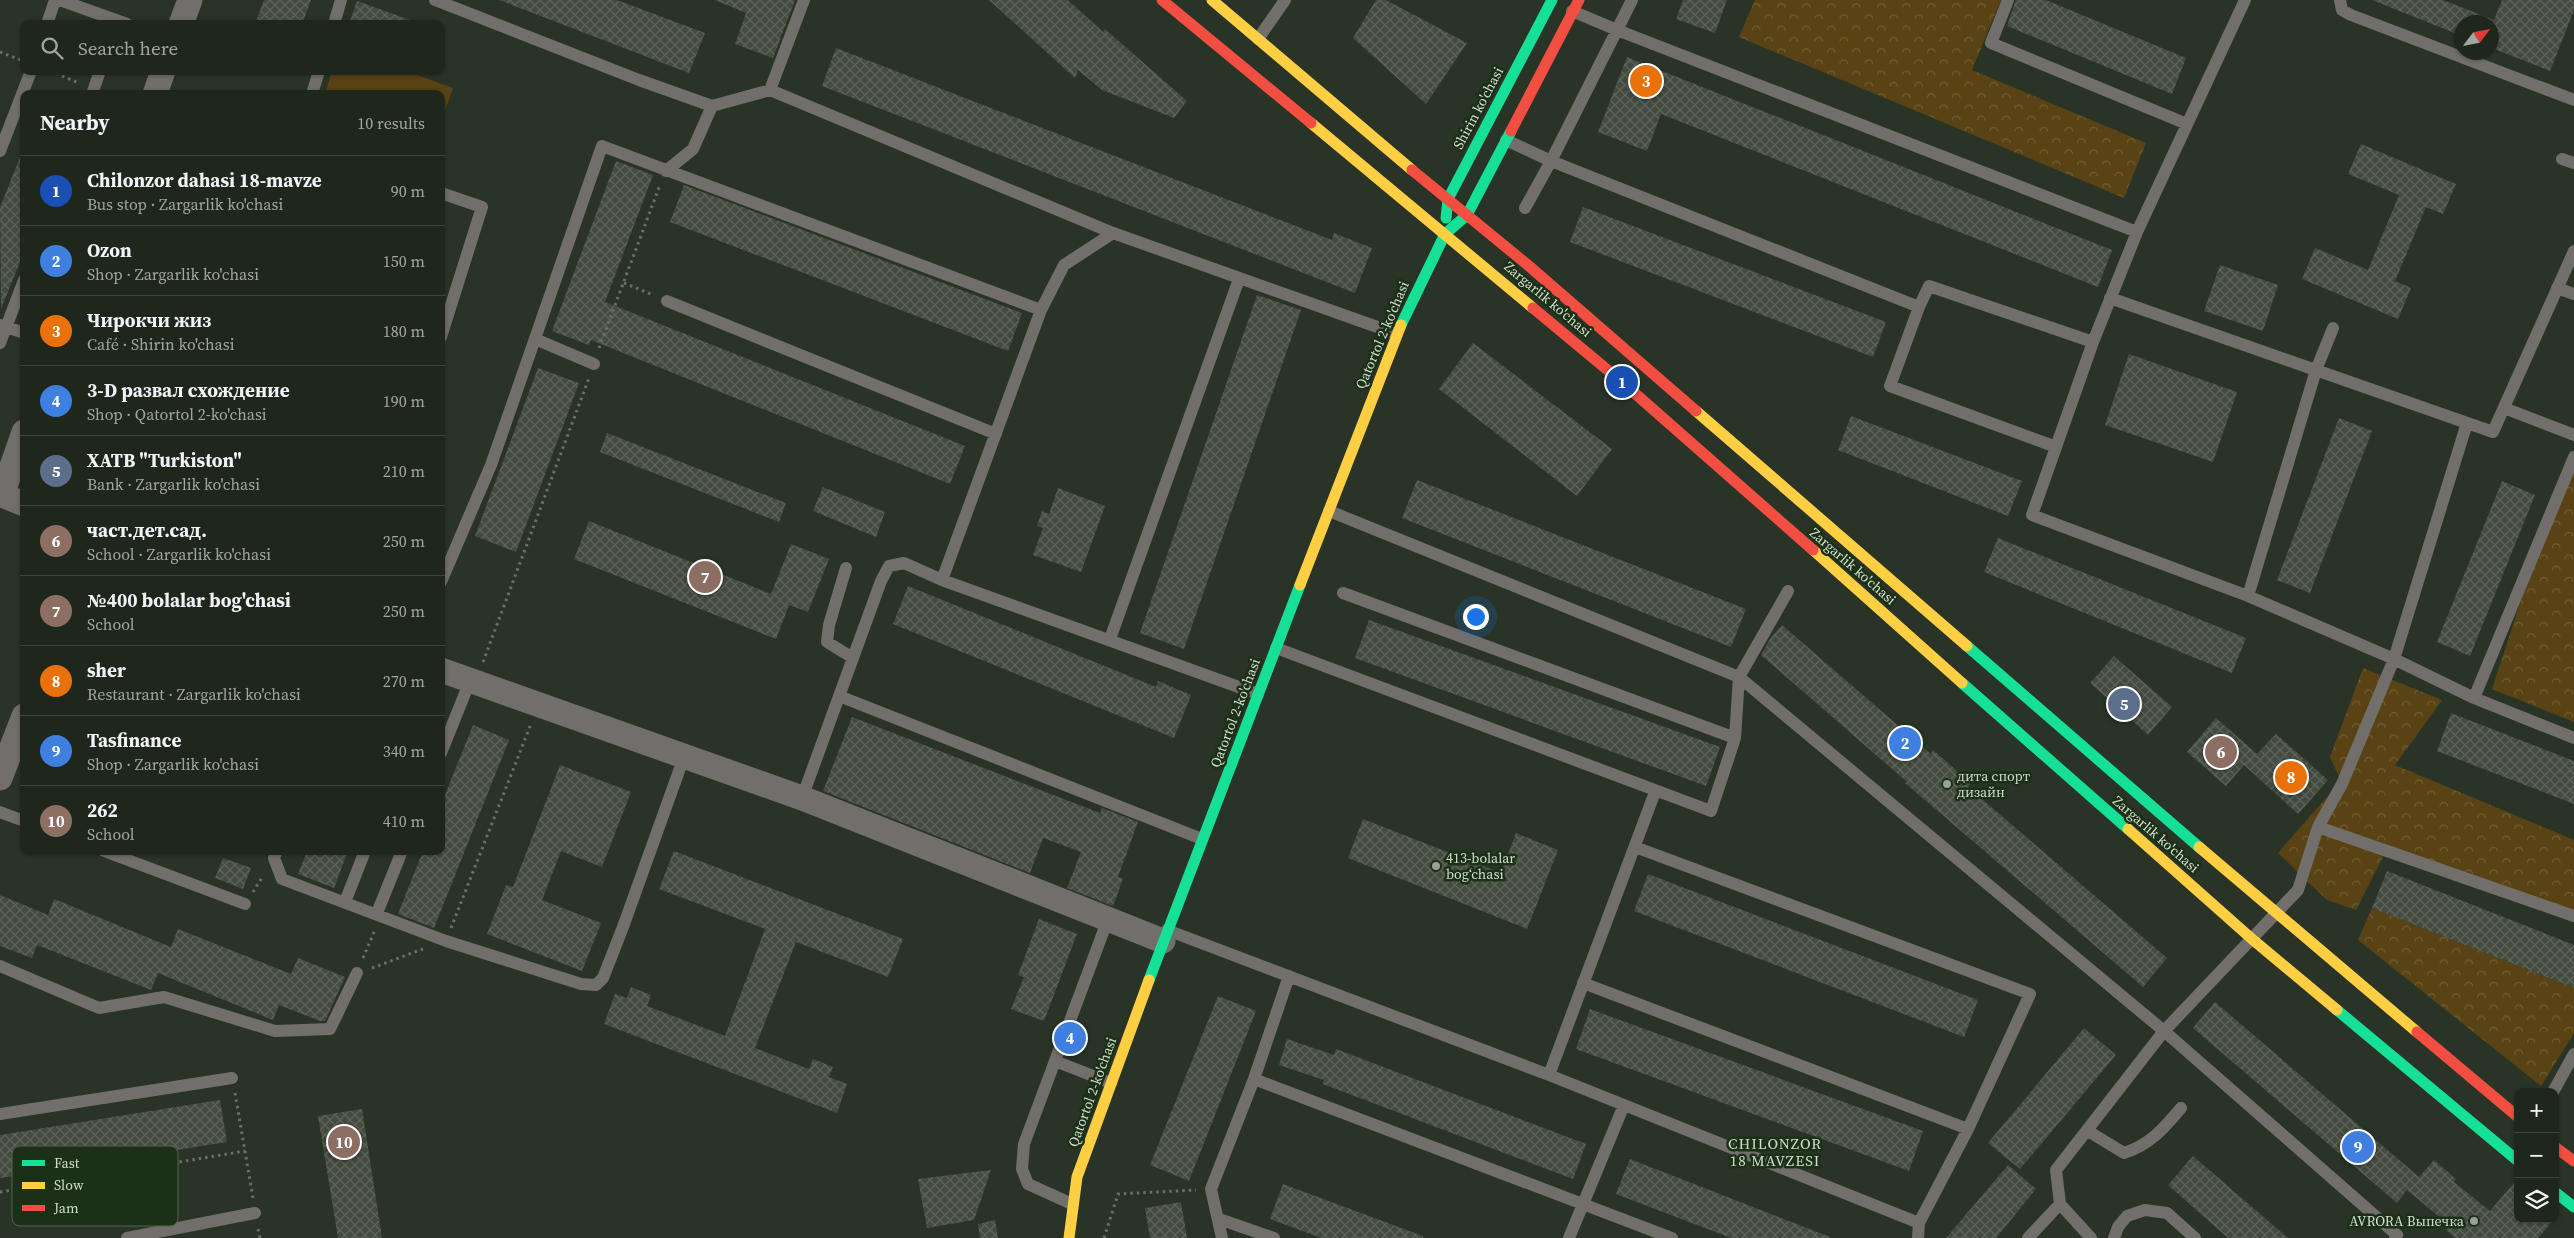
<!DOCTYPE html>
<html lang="en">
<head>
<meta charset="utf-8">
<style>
  :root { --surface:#1f271d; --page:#2c332a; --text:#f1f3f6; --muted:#a1a5a4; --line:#3c443b; --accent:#db2777 }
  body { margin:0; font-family:"Source Serif 4",serif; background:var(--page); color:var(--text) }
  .controls { position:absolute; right:15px; bottom:15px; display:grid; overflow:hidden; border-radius:10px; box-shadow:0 1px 4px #0004 }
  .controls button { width:45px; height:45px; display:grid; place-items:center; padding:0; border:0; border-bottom:1px solid var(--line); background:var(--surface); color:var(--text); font:25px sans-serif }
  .compass { position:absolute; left:2454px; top:15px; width:45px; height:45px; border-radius:50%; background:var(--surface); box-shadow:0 1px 4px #0004; rotate:58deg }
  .you { position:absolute; left:1475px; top:616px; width:18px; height:18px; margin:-12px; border:4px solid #fff; border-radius:50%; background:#1a73e8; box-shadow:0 0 0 8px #1a73e833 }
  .badge { display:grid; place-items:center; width:32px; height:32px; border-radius:50%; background:var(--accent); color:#fff; font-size:16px; font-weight:700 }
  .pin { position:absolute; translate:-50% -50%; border:2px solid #fff; box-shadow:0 1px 5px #0006 }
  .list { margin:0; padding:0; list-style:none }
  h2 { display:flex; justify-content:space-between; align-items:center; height:65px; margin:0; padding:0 20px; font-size:21px }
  h2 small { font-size:16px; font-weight:400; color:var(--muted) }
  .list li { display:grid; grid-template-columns:32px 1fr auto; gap:15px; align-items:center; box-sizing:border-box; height:70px; padding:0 20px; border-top:1px solid var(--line) }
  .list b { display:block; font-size:19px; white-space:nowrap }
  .list p { margin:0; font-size:16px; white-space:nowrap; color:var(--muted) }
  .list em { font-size:16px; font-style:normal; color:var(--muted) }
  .icon { flex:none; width:28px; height:28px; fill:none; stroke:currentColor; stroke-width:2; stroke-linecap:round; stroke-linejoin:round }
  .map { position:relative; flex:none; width:2574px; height:1238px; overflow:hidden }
  .search { position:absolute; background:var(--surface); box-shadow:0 1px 4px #0004; left:20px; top:20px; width:425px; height:55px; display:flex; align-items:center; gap:12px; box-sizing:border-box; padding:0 18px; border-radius:10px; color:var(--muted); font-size:19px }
  .panel { position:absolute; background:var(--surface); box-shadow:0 1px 4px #0004; left:20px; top:90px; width:425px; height:765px; border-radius:10px }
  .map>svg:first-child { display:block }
  .grass { fill:#594314 }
  .forest { fill:url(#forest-crowns) }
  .building { fill:url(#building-cross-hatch) }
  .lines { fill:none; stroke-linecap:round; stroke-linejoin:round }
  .path { stroke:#6e6e69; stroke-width:3; stroke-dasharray:2.5 4; stroke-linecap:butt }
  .lane { stroke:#716e6b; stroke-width:12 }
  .street { stroke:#716e6b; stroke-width:25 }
  .fast { stroke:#16e098; stroke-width:11 }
  .slow { stroke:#ffcf43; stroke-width:11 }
  .jam { stroke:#f24e42; stroke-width:11 }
  .poi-dot { fill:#96a294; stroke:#1c3017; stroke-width:2 }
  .labels { text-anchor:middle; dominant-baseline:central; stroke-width:5; stroke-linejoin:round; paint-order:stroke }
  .street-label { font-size:14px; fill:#d1dece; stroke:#1c3017 }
  .poi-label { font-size:14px; fill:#d1dece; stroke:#1c3017; text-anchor:start }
  .neighbourhood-label { font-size:15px; letter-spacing:1px; fill:#d1dece; stroke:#1c3017 }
  .key { fill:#1c3017; stroke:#52644e; stroke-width:1 }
  .key-label { font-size:14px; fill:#d1dece }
</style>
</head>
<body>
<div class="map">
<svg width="2574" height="1238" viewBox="0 0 2574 1238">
  <defs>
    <pattern id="forest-crowns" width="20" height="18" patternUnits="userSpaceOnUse" patternTransform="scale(1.25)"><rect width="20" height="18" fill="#594314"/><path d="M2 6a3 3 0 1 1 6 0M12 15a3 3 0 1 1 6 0" fill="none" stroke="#705e35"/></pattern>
    <pattern id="building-cross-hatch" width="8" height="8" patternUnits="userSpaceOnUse" patternTransform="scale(1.25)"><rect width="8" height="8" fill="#444b3f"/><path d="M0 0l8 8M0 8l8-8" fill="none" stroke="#5e645a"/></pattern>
  </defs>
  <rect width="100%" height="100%" fill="#293427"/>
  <path class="grass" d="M332,71h74l47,17 -12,35v-29h-116z"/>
  <path class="forest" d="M1755,0h246l-29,70 174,73 -22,55 -385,-161z
    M2570,451l4,1v270l-82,-33z
    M2363,668l79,32 -47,65 179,75v81l-186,-74 -32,63 -29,-10 -49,-47 63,-72 -11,-24z
    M2372,908l202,80v45l-33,53 -183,-146z"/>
  <path class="building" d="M264,0h47l-9,24h-47z
    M499,0h118l88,33 -16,40z
    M715,0h80l-22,58 -38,-14 11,-31z
    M989,0h79l35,32 2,-3 82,72 -13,17 -72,-28 -24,-20 -3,8z
    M1376,0h10l81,43 -41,61 -73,-66z
    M1683,0h44l-12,33 -39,-14z
    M2016,0h30l140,58 -14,36 -165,-68z
    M2372,0h71l51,20 8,-20h72v10l-24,61 -58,-23v-26h-30v14z
    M357,1l56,20v3h-64z
    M836,48l496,192 2,-7 38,15 -17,45 -533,-207z
    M1627,57l485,193 -14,37 -437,-173 -14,37 -49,-19z
    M2361,144l95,40 -13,30 -17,-7 -31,74 16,7 -13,31 -96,-40 13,-31 53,22 31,-75 -51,-21z
    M23,150l1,102 -23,57 -1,-102z
    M616,161l37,14 -48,127 360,144 -15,38 -359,-144 -2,5 -37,-14z
    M684,185l338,128 -14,38 -338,-129z
    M1583,207l303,115 -13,35 -303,-115z
    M2220,265l58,20 -15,46 -59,-20z
    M1257,295l44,15 -117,339 -44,-16z
    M1473,343l139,106 -35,47 -138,-107z
    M2129,354l108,38 -24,70 -108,-37z
    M538,368l41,15 -63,169 -41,-16z
    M1851,416l171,65 -14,35 -170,-66z
    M2339,418l33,13 -62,162 -33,-13z
    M607,433l179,70 -7,19 -179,-70z
    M1417,480l329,129 -15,38 -329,-129z
    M2502,481l33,14 -65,161 -33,-14z
    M823,487l62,25 -9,25 -63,-26z
    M1058,488l47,18 -24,66 -48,-17 10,-27 -6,-2 5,-15 7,3z
    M589,521l182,73 20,-50 38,15 -21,53 -19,-7 -13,34 -202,-80z
    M1998,538l248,100 -14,35 -248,-101z
    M908,586l248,101 2,-6 33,14 -17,43 -281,-114z
    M1369,620l351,127 -14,39 -351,-128z
    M1782,625l149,129 2,-4 38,33 -3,4 199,171 -24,29 -238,-204 2,-1 -146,-127 9,-16z
    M2114,656l58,51 -24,28 -58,-52z
    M2451,713l123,48v43l-137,-53z
    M852,717l248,96 2,-5 36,14 -20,55 5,2 -10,27 -46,-18 14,-36 -38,-14 -13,35 -207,-82z
    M2216,718l41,36 19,-20 52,46 -30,34 -54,-49 -18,21 -39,-34z
    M473,725l36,15 -75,188 -36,-14 25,-63h18v-46z
    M560,765l71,27 -29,75 -41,-16 -19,49 59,23 -19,48 -95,-37 19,-49 7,2z
    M1363,819l138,54 15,-40 42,17 -31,79 -179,-71z
    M307,851h41l-14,37 -36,-14z
    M674,851l229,88 -15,38 -92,-35 -41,106 54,21 4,-10 20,8 -4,10 18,7 -10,29 -233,-89 11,-30 12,4 4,-11 20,8 -4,11 78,30 40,-107 -106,-40z
    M223,858l28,10 -8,21 -28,-11z
    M2387,871l187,74v43l-202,-80z
    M1648,874l330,126 -14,37 -330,-126z
    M0,895l48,20 6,-16 117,48 7,-18 113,45 7,-16 47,19 -20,44h-5l-41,-16 -6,15 -115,-47 -7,17 -114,-45 -5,13 -32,-12z
    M1039,919l38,15 -33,87 -33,-12 13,-32 -6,-2z
    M1218,996l38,15 -67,170 -39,-16z
    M2215,1002l204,175 15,-17 22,19 -2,3 36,29 28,-33v41h36l-16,19h-83l-9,-8 3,-5 -42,-35 -10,13 -204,-175z
    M1590,1009l333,122 -14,40 -333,-122z
    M2084,1028l32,27 -96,114 -32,-26z
    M1287,1039l47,16 2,-6 250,95 -13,35 -250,-95 1,-4 -45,-15z
    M220,1100l7,42 -227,36v-43z
    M362,1109l20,129h-44l-20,-122z
    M2193,1156l95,82h-60l-60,-53z
    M1630,1159l200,78v1h-99l-115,-44z
    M2008,1165l28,24 -40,49h-50z
    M991,1170l-17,50 -47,8 -9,-49z
    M1283,1184l140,52v2h-102l-51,-19z
    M1181,1202l6,36h-37l-5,-30z
    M995,1220l3,18h-18l-2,-14z"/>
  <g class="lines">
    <path class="path" d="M0,52l21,8
      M50,71l29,12
      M624,283l29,12
      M599,348l61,-163
      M483,662l106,-284
      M253,892l10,-16
      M451,928l80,-204
      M363,958l11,-26
      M372,968l51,-19
      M235,1093l18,105
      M0,1192l245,-41
      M258,1229l2,9
      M1104,1238l14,-44 78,-4"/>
    <path class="lane" d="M60,0l67,24
      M435,0l204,80 73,26 58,-16
      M804,0l-34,90 343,143 284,101
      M2008,0l-17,43 196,81
      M2340,0l2,10 9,5 223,85
      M1572,11l45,19 15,-30
      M47,24l8,-24
      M334,24l7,-24
      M1258,39l27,-39
      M92,94l8,-23
      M312,94l7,-23
      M1506,140l45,21 66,-131 520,202
      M0,151l31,-80
      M2562,159l12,4
      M666,171l27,-22 19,-43
      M441,193l41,14 -41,130
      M1525,208l26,-47 368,146 10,-21 164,56
      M2557,288l17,6
      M2110,298l383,134 81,-181
      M667,301l329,133
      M1919,307l-29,79 166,61 -24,68 216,81 146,63 80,39 100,40
      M1041,310l23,-45 49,-32
      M0,325l24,8
      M535,339l59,25
      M0,343l24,-63
      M2504,408l70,27
      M2056,447l37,-105 44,-110 108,-232
      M1329,511l410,166 425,354 233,204 -2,3
      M846,568l-17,57 -2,17 26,16
      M441,582l50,-117 111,-319 439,164 -99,270
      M2248,596l68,-226 17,-42
      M1110,639l129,-360
      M1276,648l435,163 24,-73 -392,-145
      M839,696l363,143
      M2474,698l100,-241
      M1735,738l4,-61 49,-86
      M441,753l29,-72
      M802,798l79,-217 8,-15 15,-3 38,17 316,114
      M0,812l24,9
      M2318,827l256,89
      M1635,847l395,147 -62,135 -49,94 -1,15
      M104,851l141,53
      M277,851l-3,7 8,21 164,62 135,43 15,1 7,-7 20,-51 61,-170
      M345,902l20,-51
      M377,913l25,-62
      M1167,930l382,145 370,148
      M0,966l99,42 65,-11 111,34 55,-2 27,-56
      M1583,983l385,146
      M1055,1061l56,22
      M1549,1075l106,-283
      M1254,1079l418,159
      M2553,1092l21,-38
      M0,1114l232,-36
      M2088,1131l36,22c26,-8 40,-25 57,-45
      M1072,1204l-44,-20 -6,-15 2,-25 84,-225
      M2060,1204l31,34
      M1219,1219l55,19
      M127,1238l128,-25
      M1222,1238l-11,-49 43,-110 35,-103
      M1569,1238l55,-133
      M2028,1238l32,-34 -4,-34 108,-139 134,-141 20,-63 24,-43 52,-125 73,-236
      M2114,1238l4,-11 9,-11 18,-6 22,3 28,25"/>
    <path class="street" d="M181,24l9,-24
      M155,94l8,-23
      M24,432l-22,63 22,9
      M441,670l361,128 361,143
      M0,778l24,-62"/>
    <path class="fast" d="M1446,218l2,-19 104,-199
      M1401,325l44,-91 22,-19 44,-84
      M1967,646l232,201
      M1962,683l166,146
      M1149,980l151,-395
      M2337,1010l181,151
      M2555,1192l19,15"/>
    <path class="slow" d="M1212,0l200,170
      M1311,123l222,185
      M1696,411l271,235
      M1813,550l149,133
      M1300,585l101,-260
      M2128,829l124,110 85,71
      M2199,847l218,185
      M1069,1238l8,-61 72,-197"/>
    <path class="jam" d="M1162,0l149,123
      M1511,131l68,-131
      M1412,170l117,96 167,145
      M1533,308l89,74 191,168
      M2417,1032l101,85
      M2555,1147l19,14"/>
  </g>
  <g class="poi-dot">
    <circle cx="1947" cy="784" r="5"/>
    <circle cx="1436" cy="866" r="5"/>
    <circle cx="2474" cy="1221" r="5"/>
  </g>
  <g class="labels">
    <g class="street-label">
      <text transform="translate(1478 108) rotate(-62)">Shirin ko'chasi</text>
      <text transform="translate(1548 299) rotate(40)">Zargarlik ko'chasi</text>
      <text transform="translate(1382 335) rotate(-67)">Qatortol 2-ko'chasi</text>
      <text transform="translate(1853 566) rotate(41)">Zargarlik ko'chasi</text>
      <text transform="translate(1235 713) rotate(-69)">Qatortol 2-ko'chasi</text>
      <text transform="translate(2156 834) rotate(41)">Zargarlik ko'chasi</text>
      <text transform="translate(1092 1092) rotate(-70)">Qatortol 2-ko'chasi</text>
    </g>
    <g class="poi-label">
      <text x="1957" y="776">дита спорт<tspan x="1957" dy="16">дизайн</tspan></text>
      <text x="1446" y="858">413-bolalar<tspan x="1446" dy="16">bogʻchasi</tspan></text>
      <text x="2464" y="1221" text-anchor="end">AVRORA Выпечка</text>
    </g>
    <g class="neighbourhood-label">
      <text x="1775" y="1143">CHILONZOR<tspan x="1775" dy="17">18 MAVZESI</tspan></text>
    </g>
  </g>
  <rect x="12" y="1146" width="166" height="80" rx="8" class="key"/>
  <rect x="22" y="1160" width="23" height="6" fill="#16e098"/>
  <rect x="22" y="1182" width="23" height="7" fill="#ffcf43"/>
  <rect x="22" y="1205" width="23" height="6" fill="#f24e42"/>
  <g class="key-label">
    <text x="54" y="1168">Fast</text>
    <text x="54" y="1190">Slow</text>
    <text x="54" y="1213">Jam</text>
  </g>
</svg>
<div class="controls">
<button>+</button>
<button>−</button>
<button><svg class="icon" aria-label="layers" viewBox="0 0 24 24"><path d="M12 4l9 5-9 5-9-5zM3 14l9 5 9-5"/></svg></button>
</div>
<svg class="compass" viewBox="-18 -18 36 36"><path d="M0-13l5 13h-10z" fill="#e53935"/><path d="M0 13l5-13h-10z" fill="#a1a5a4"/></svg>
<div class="you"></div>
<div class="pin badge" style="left:1622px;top:382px;background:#1a4fb4">1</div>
<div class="pin badge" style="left:1905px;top:743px;background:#3f7fe0">2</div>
<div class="pin badge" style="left:1646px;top:81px;background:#e8710a">3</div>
<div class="pin badge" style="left:1070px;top:1038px;background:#3f7fe0">4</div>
<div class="pin badge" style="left:2124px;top:704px;background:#5c6f8a">5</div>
<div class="pin badge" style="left:2221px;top:752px;background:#8d6e63">6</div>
<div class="pin badge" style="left:705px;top:577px;background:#8d6e63">7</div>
<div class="pin badge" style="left:2291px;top:777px;background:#e8710a">8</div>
<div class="pin badge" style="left:2358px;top:1147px;background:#3f7fe0">9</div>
<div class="pin badge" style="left:344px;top:1142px;background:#8d6e63">10</div>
<div class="search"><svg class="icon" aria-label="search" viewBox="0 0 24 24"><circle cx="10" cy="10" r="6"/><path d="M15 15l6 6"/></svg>Search here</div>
<section class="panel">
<h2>Nearby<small>10 results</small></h2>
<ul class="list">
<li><span class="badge" style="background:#1a4fb4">1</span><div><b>Chilonzor dahasi 18-mavze</b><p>Bus stop · Zargarlik ko'chasi</p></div><em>90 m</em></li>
<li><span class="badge" style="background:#3f7fe0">2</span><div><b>Ozon</b><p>Shop · Zargarlik ko'chasi</p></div><em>150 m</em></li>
<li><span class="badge" style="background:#e8710a">3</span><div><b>Чирокчи жиз</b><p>Café · Shirin ko'chasi</p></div><em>180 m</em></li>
<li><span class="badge" style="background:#3f7fe0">4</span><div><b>3-D развал схождение</b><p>Shop · Qatortol 2-ko'chasi</p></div><em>190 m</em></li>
<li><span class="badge" style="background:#5c6f8a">5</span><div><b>XATB &quot;Turkiston&quot;</b><p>Bank · Zargarlik ko'chasi</p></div><em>210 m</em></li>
<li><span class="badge" style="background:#8d6e63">6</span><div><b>част.дет.сад.</b><p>School · Zargarlik ko'chasi</p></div><em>250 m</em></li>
<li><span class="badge" style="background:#8d6e63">7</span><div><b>№400 bolalar bog'chasi</b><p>School</p></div><em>250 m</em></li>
<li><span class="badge" style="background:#e8710a">8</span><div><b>sher</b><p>Restaurant · Zargarlik ko'chasi</p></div><em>270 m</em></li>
<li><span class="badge" style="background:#3f7fe0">9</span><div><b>Tasfinance</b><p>Shop · Zargarlik ko'chasi</p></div><em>340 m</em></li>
<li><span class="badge" style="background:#8d6e63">10</span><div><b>262</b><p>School</p></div><em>410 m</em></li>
</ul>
</section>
</div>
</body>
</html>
